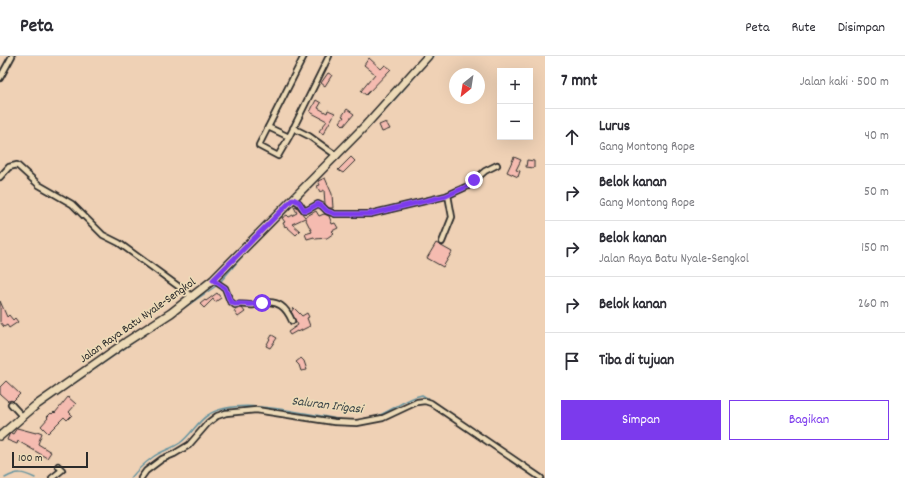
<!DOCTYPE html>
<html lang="id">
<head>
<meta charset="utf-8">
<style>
  :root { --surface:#fff; --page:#f2f2f3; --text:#2b2b33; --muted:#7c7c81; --line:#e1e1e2; --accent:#7c3aed }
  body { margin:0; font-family:Dekko,sans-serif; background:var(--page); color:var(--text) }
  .controls { position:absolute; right:12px; top:12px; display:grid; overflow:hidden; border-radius:0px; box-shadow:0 4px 16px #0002 }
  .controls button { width:36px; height:36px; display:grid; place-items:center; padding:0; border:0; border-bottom:1px solid var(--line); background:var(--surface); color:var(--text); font:20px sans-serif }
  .compass { position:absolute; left:449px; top:12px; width:36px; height:36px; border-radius:50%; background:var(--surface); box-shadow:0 4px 16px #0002; rotate:210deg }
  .scale { position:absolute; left:12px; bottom:10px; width:76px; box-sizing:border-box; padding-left:4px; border:2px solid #2b2b2b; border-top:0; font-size:11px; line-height:14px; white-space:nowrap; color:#2b2b2b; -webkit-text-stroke:3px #eddab7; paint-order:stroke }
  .stop { position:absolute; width:12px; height:12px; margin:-9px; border:3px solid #7c3aed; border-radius:50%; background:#fff }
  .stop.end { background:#7c3aed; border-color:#fff; box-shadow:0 1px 4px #0008 }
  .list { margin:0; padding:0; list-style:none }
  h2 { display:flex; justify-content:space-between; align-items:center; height:52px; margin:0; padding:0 16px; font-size:17px }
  h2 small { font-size:13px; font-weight:400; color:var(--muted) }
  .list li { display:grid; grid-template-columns:26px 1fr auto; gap:12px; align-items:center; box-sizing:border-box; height:56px; padding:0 16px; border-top:1px solid var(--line) }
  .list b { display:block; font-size:15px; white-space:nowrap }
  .list p { margin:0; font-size:13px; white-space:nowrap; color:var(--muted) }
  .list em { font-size:13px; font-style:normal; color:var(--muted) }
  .actions { display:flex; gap:8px; padding:12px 16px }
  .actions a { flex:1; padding:9px 0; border:1px solid var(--accent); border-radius:0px; text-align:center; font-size:14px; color:var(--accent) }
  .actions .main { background:var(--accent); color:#fff }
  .icon { flex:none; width:22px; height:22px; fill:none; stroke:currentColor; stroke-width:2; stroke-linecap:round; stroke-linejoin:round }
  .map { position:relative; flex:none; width:545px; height:422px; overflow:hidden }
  header { display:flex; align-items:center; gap:24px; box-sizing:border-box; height:56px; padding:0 20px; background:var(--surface); border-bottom:1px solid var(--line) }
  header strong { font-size:19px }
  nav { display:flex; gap:22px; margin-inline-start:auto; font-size:14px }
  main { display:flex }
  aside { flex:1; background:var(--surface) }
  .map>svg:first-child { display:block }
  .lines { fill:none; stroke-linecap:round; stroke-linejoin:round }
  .stream { stroke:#6694a0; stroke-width:1.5 }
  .building { fill:#f5bbb0; stroke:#2b2b2b }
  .minor-casing { stroke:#2b2b2b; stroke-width:8 }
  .primary-casing { stroke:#2b2b2b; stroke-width:10 }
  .minor { stroke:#eddab7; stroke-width:4.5 }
  .primary { stroke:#eddab7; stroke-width:7 }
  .route { stroke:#7c3aed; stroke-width:5 }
  .labels { text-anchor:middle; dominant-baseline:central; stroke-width:3.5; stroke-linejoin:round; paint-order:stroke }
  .street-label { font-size:12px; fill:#2b2b2b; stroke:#eddab7 }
  .water-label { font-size:13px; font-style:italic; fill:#3a4548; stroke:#eddab7 }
</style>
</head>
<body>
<header>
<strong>Peta</strong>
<nav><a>Peta</a><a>Rute</a><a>Disimpan</a></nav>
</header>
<main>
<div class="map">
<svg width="545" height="422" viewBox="0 0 545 422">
  <rect width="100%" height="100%" fill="#efd1b5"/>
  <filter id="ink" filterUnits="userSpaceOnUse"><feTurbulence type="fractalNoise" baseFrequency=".025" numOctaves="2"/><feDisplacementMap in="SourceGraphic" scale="8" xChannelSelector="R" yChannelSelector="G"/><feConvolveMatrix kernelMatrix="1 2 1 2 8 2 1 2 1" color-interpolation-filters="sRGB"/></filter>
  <g filter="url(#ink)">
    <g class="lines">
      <path class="stream" d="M377,62l19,-20 37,-42
        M221,225l29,-34
        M175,258l41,-28
        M30,358l124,-86
        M375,361c17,-6 29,-18 47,-22l10,6
        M5,422c13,-7 17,-6 30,0
        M131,422c6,-8 14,-15 22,-21 8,-6 18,-8 27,-14 11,-8 17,-21 28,-28 31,-21 107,2 144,6"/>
    </g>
    <path class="building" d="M369,2l12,11 4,-4 6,4 -25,26 -5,-4 14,-17 -11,-9z
      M328,17l4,2 -7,11 -4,-3z
      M316,44l5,3 -3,5 9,5 1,-3 7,3 -12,21 -4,-3 8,-10 -17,-9z
      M347,53l7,5 -10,12 -4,-4 4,-5 -2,-1z
      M386,66l4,7 -8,3 -3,-7z
      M351,101l4,4 -12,12 -5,-3z
      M514,101l7,3 -5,10 4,1 -2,6 -11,-5z
      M527,104l7,1v7l-8,-1z
      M325,122l7,16 1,14h-4l-4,-4 -1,-14 -4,2 -3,-6 3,-1 -2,-4z
      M296,150l9,11 11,-6 3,5 5,-2 5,2 3,8 3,-1 3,5 -6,3 2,2 -7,5 -12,1 -1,-2 -7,2 -2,-5 7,-2 -7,-14 -13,6 8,7 -4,4 -10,-9 -1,1 -2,-4 2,-1 -3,-4 5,-3 2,2 8,-4 -3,-6z
      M436,187l16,9 -9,15 -16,-9z
      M217,237l4,5 -6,4 -2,-3 -9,9 -4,-4 5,-4 1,1z
      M0,245l7,16 2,-2 4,5 2,-2 3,4 -9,6 -2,-3 -3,2 -4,-5z
      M239,252h3l3,4 -7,5 -4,-6z
      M294,252l8,8 5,-3 2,4 -2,1 3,8 -12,6 -1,-1 -7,4 -2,-3 10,-7 -7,-13z
      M272,279l5,3 -7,10 -4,-2z
      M301,302l3,3 3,9 -6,1 -2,-6 -3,-3z
      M6,325l14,13 -7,7h-5l-8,-7v-7z
      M68,341l8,7 -7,8 3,3 -5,5 -3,-3 -16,16 -7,-7 7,-8 -1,-1 4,-4 1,1 2,-2 1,1z
      M17,372l19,5 1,-2 5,2 -4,11 13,8 -4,6 -29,-17 -1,3 -10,-4 2,-5 2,-2 2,1z"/>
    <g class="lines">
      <g class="minor-casing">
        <path id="minor" d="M304,0l-45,89v1l19,10 11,-19 40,-81
          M0,22l12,-22
          M268,71l21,10
          M293,72l16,8 28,20
          M0,121l9,-10 8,-2 22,20 33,19 31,31 16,8 74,54
          M293,143l6,4 5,7h3l11,-6 4,2 5,5 8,3h35l76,-18 22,-10 17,-15 12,-6
          M442,186l10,-25 -4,-22
          M213,224l12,8 5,13 5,4c7,-2 13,1 19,0 3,0 6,-2 9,-2 15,-3 23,4 29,18
          M11,348l11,12
          M52,422l10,-8 -4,-4
          M141,422l5,-7 16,-12 12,-5 15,-9 19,-22 9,-7 9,-3 30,-3 78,12 23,1 26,-5 34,-16 8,-1 6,2 110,75"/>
      </g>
      <g class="primary-casing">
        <path id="primary" d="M0,380l35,-30 91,-64 45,-29 42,-33 151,-153 64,-71"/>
      </g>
      <use href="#minor" class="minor"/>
      <use href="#primary" class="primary"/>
    </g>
  </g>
  <g class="lines" filter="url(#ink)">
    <path class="route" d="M262,247c-10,3 -17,0 -27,1l-5,-3 -5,-13 -12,-8 80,-81 6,3 5,8h3l11,-6 4,2 5,5 8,3h35l76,-18 22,-10 6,-6"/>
  </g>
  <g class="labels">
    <g class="street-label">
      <text transform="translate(138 265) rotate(-35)">Jalan Raya Batu Nyale-Sengkol</text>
    </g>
    <g class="water-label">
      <text transform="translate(327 350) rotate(7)">Saluran Irigasi</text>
    </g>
  </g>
</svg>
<div class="controls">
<button>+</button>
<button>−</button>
</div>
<svg class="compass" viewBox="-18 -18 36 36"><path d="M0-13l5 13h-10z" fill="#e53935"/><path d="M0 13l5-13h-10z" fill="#7c7c81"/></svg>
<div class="scale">100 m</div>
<div class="stop" style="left:262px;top:247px"></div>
<div class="stop end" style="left:474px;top:124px"></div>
</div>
<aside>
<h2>7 mnt<small>Jalan kaki · 500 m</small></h2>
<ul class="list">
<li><svg class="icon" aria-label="ahead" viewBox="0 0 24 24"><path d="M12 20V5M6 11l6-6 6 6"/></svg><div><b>Lurus</b><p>Gang Montong Rope</p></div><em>40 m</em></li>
<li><svg class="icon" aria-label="right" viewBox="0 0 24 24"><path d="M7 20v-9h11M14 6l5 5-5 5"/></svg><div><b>Belok kanan</b><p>Gang Montong Rope</p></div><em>50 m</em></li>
<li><svg class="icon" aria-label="right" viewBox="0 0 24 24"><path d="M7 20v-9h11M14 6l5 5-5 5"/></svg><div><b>Belok kanan</b><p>Jalan Raya Batu Nyale-Sengkol</p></div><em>150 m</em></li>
<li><svg class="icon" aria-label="right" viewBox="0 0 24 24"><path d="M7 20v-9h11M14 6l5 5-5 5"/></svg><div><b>Belok kanan</b></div><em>260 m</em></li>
<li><svg class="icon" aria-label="arrive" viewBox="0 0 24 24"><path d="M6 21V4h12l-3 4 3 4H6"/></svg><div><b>Tiba di tujuan</b></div></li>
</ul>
<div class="actions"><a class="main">Simpan</a><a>Bagikan</a></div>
</aside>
</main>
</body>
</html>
